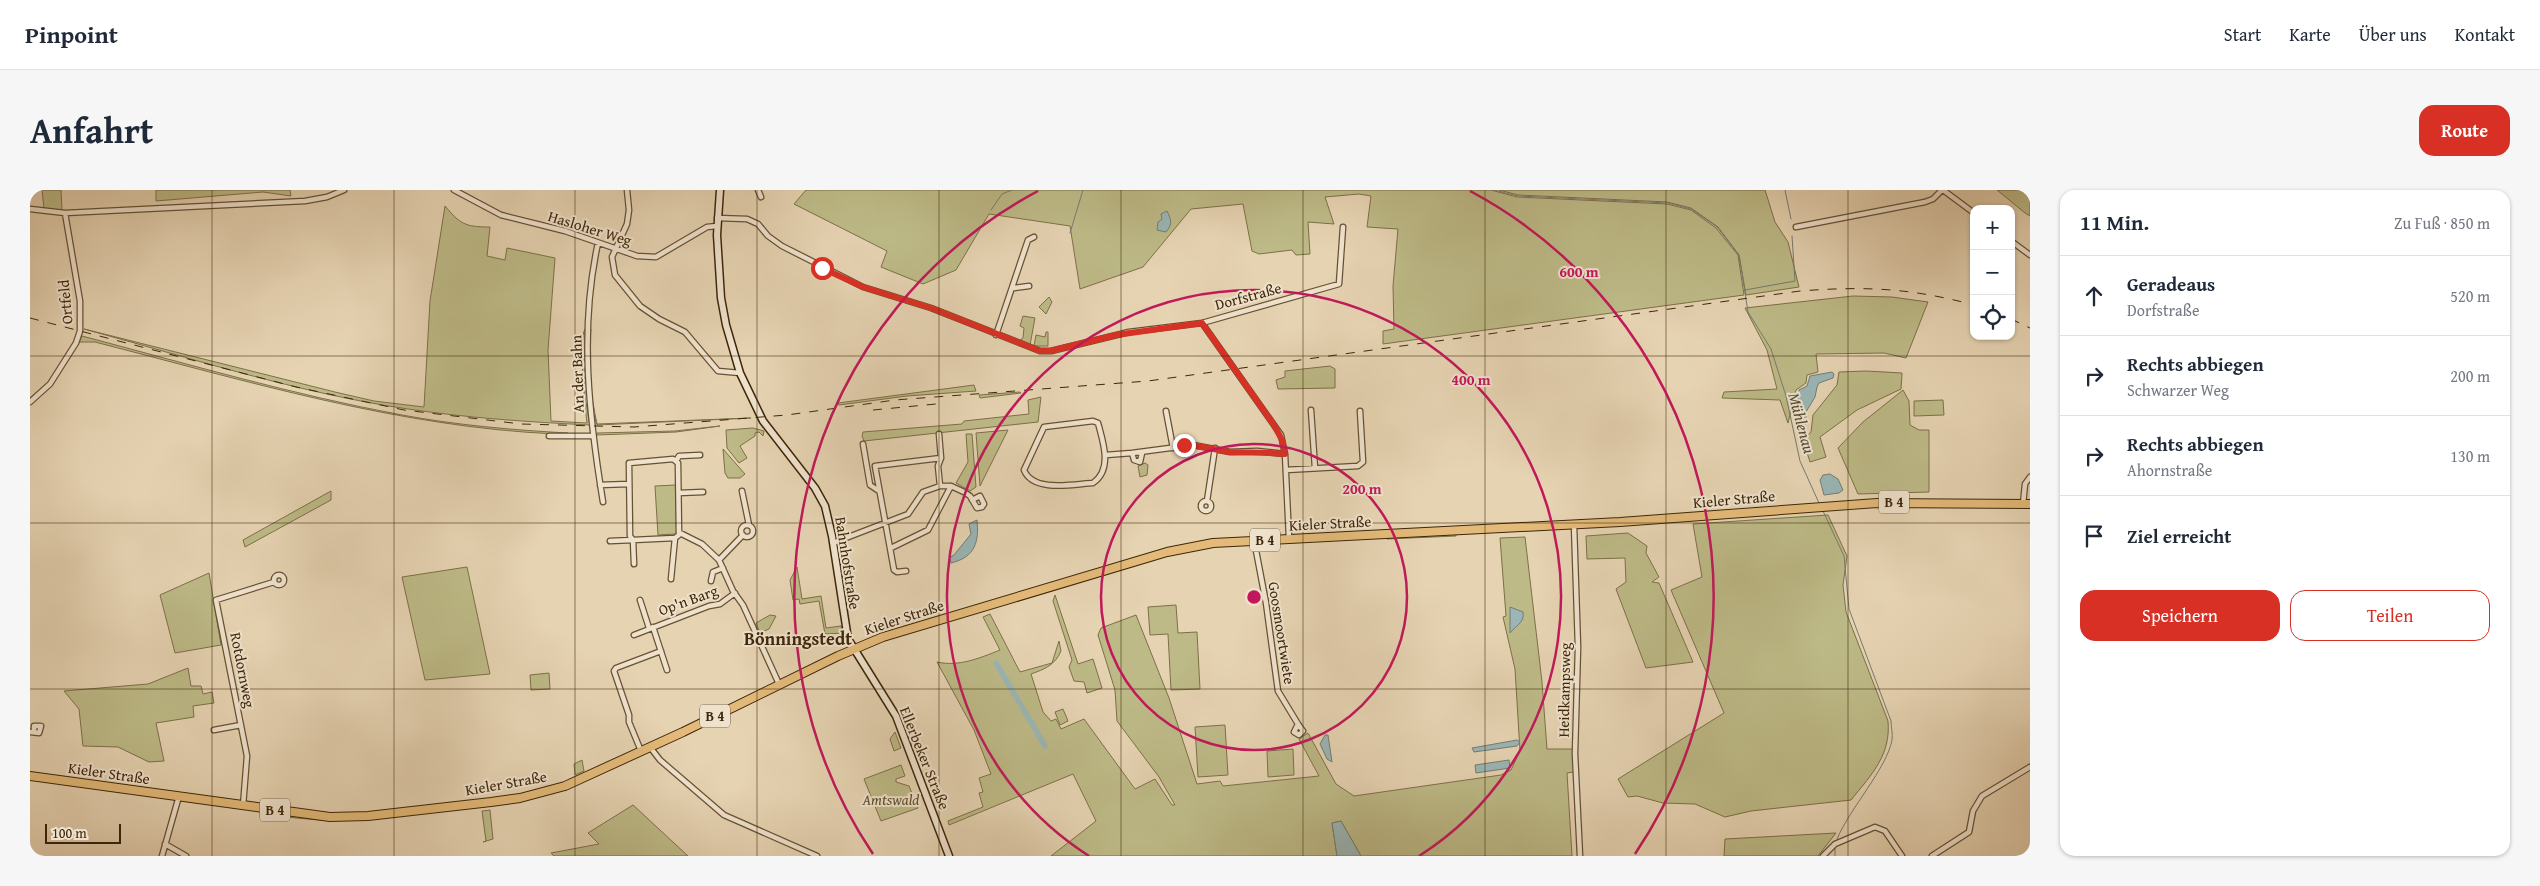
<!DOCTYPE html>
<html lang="de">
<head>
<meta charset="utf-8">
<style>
  :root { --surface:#fff; --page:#f6f6f7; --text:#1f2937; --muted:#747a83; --line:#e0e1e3; --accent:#d93025 }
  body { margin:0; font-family:"Gentium Book Plus",serif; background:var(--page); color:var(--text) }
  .controls { position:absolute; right:15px; top:15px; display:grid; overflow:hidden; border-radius:10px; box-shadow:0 1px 4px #0004 }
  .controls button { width:45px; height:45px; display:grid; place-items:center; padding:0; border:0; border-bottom:1px solid var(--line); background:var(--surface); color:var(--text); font:25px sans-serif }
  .scale { position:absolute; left:15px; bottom:12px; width:76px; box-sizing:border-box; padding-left:5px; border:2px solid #3d2609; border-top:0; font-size:14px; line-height:18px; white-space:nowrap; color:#3d2609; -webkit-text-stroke:4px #efe2cd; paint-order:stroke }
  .stop { position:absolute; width:15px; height:15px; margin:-11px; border:4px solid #d93025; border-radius:50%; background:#fff }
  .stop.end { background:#d93025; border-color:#fff; box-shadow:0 1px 5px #0008 }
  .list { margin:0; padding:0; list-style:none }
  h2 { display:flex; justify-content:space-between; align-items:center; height:65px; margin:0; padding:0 20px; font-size:21px }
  h2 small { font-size:16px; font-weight:400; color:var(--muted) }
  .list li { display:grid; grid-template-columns:32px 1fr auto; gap:15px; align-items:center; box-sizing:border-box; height:80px; padding:0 20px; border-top:1px solid var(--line) }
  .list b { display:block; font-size:19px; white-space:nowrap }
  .list p { margin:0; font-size:16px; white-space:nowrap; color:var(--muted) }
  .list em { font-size:16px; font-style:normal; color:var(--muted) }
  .actions { display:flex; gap:10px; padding:15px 20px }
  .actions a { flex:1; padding:11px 0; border:1px solid var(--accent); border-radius:15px; text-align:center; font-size:18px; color:var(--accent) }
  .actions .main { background:var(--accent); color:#fff }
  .icon { flex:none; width:28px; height:28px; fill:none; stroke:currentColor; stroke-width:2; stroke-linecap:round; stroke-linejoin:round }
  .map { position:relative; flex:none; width:2000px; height:666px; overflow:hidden; border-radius:15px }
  header { display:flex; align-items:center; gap:30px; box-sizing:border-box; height:70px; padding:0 25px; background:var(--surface); border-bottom:1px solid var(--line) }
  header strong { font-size:24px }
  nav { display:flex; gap:28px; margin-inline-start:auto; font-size:18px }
  .intro { display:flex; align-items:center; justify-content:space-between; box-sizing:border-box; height:120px; padding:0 30px }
  h1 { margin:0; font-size:35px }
  .button { padding:12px 22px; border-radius:15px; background:var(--accent); color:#fff; font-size:18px; font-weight:700 }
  main { display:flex; gap:30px; padding:0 30px }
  aside { flex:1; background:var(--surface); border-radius:15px; box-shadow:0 1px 4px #0004 }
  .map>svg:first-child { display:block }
  .green { fill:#bdba87; stroke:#7d7048 }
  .water { fill:#9ab6b6; stroke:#757c71 }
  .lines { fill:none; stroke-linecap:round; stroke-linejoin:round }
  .stream { stroke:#757c71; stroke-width:1 }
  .canal { stroke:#9ab6b6; stroke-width:5.5 }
  .minor-casing { stroke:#675133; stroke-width:7 }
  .secondary-casing { stroke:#3d2609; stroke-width:9 }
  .primary-casing { stroke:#3d2609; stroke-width:10 }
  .minor { stroke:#efe2cd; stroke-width:4.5 }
  .secondary { stroke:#efe2cd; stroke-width:6 }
  .primary { stroke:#e3ba79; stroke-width:8 }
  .rail { stroke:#3d2609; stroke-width:1; stroke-dasharray:9 9; stroke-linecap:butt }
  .route { stroke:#d93025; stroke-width:6 }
  .grid { fill:none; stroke:#3d2609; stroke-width:1; stroke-opacity:0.55 }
  .ring { fill:none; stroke:#c2185b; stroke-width:2.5 }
  .labels { text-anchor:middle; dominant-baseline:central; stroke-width:4; stroke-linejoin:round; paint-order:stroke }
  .shield { fill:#efe2cd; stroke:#725e44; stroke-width:1 }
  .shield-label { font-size:14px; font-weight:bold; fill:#3d2609 }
  .street-label { font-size:15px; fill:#3d2609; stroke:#efe2cd }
  .park-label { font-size:15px; font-style:italic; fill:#5d4b28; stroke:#efe2cd }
  .water-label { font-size:16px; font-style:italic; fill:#544a34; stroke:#efe2cd }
  .quarter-label { font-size:18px; font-weight:bold; fill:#3d2609; stroke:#efe2cd }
  .centre { fill:#c2185b; stroke:#efe2cd; stroke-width:2.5 }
  .ring-label { font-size:15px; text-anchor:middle; font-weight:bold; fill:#c2185b; stroke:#efe2cd; stroke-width:4; stroke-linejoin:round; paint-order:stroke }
</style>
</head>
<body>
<header>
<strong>Pinpoint</strong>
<nav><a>Start</a><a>Karte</a><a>Über uns</a><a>Kontakt</a></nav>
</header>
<div class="intro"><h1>Anfahrt</h1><a class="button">Route</a></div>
<main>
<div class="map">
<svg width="2000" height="666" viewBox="0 0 2000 666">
  <rect width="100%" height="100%" fill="#e6d3b2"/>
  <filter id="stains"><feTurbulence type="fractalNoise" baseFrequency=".004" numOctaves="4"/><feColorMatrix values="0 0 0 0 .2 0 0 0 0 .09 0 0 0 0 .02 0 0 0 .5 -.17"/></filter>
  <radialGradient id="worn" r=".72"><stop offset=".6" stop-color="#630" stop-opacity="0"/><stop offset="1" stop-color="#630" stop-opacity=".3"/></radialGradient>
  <path class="green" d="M12,0h19l1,20 -18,-1z
    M126,0h134l1,6 -28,-4 -107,9z
    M776,0h685l26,7 150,7 24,6 25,18 22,27 6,40 -361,49v-13l11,-2 -1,-43 5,-57 -31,-2 4,-31 -12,-2 -34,3 9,27 -26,-2 2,32 -14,1 -4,-5 -33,4 -7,-3 -9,-47 -52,5 -48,58 -63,22 -10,-63 -81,-12 -33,56 -33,14 -42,-17 6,-16 -93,-47z
    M1469,0h266l10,32 13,20 11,45 -53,8 -7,-40 -21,-28 -27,-19 -24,-6 -149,-7z
    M1967,0h33v26l-5,-3z
    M415,16c15,18 20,21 45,21l-3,29 18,4 2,-12 48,10 -7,92 3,71 36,2c-2,-17 -9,-82 -2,-94v68l5,28c-61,-3 -122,-7 -182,-16 -110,-16 -217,-51 -324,-80l251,63 39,9 50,6 6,-106z
    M1823,106l39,1 36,5 -22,56 -22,-5 -68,1 2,18 -11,3 -1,8 -10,7 -8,33 -8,-23 -58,-2 2,-6 53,-3 -10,-39 -22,-42z
    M1019,107l3,5 -6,12 -7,-7z
    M993,126l12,2 -5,27 -11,-4 4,-3 1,-10 -4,-2z
    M558,139h3c-4,32 -1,63 6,95l154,-6 -154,7 -8,-27z
    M1016,142h2v14h-14l2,-11 9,2z
    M52,146c106,28 212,59 320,79 54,10 110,15 166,18l-12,1c-158,-7 -309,-53 -461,-92h-16z
    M1300,176l5,3v19l-57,1 -2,-9 9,-3v-6z
    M1836,181l36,2 -1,16 -44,21 -37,27 6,20 -16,5 -7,-22 8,-8 2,-17 24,-30 2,-13z
    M944,195l2,6 -69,5 -68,9 -1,-2z
    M1873,200l6,11 1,24 9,5h10v62l-71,2 -20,-46 25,-26z
    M991,203l-41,5 -1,-3 41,-3z
    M1011,207l-3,25 -174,19 -2,-5 1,-4 99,-8 2,-3 65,-7 -1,-14z
    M1913,210l1,15 -30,1v-15z
    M690,236l-44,6 -79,3v-2l78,-2z
    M723,238l11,3 -1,5 -4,-4 -4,1v3l-15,10 7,12 -8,5 -12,-15 -1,-18z
    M978,240l-28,56 -4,-53z
    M936,244h6l4,53 -6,4 -14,-8 12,-21z
    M693,259l22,25 -5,4h-12l-3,-5z
    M1115,273l3,2 -1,10 -7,2 -2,-11z
    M646,295l2,46 -3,3 -17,1 -3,-49z
    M301,301v9l-86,47 -2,-7z
    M1798,325l19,41 -4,29 3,27 42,109c3,34 -16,53 -37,79l-100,11 -26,6 -30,-13 -32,-1 -26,-7 -9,1 -10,-18 106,-66 -53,-123 31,-13 -9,-53z
    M1426,343v3l-69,3 3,-2z
    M1598,343l19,13 -1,7 13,24 -7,5 7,1 34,79 -47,6 -30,-79 10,-7 -1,-24 -38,1 -1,-23z
    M1495,347l17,145 5,67h26l1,23 -7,1 5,83h-211l-20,-35 -9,2 5,33h-286l45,-35 -23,-47 -124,51 -1,-4 35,-14 -4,-14 4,-1 -4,-14 12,-4 -17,-44 -37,-68c22,5 43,-4 63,-12l-17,-33 7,-3 30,58 32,-9 7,-22 2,10c-6,14 -16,18 -30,23l12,38 8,9 5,-2 5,10 23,-10 51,70 20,-10 17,26h3l-16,-28 -42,-56 -2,-31 -17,-55 3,-7 35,-13 33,83 28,86 23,-3 3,5 96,-10 -20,-37 9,-6 28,51 18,12 147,-21 10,-5 9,-19 -5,-82 -12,-52 3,-1 -6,-78z
    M437,377l23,107 -65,6 -23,-103z
    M767,377l5,32 19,-3 5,32 15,-2 2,7 -18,1 -6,-33 -19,3 -1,-5 -6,1 -3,-20z
    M179,383l12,72 -46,8 -15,-58z
    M1025,405l23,69 15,-5 9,29 -15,5 -3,-11 -10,-1 -5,-14 3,-7 -19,-59z
    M1146,415l2,28 19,-1 3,57 -29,1 -3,-56 -18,1 -2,-28z
    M740,425l6,1 -7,13 -9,4 -4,-10z
    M158,478l3,18h10l2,8 9,-2 2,11 -21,3 1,11 -38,6 8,38 -15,1 -31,-15 -35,-1 -4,-37 -15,-18 84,-7z
    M519,483l1,16 -19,1 -1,-15z
    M1033,519l5,12 -8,4 -5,-13z
    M1195,535l3,50 -30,2 -3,-50z
    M865,542l6,16 -7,3 -4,-12z
    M1263,559l1,26 -26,2 -1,-26z
    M552,570l2,11 -9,4 -1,-11z
    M871,575l4,11 -9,3v3l13,4 9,22 -37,13 -17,-42z
    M603,615l55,51h-134l-3,-3 48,-9 -11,-11z
    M460,620l3,29 -10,3 3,-1 -4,-30z
    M255,624l45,6 1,1 -46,-4z
    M1806,643l-18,23h-94l1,-17z"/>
  <path class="water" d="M1137,21c4,8 6,13 -1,21l-9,-2 1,-8 4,-3 -1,-5z
    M1802,182l2,2 -1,4 -14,5 -2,4 -2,10 -9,15v12l-3,2 -1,-13 -5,-8 2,-15 8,-4 3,-10z
    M1800,284l8,5 5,11 -4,3 -15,2 -4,-15 3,-5z
    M947,330c2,21 -1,37 -26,43l-2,-5 5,-3 17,-21 -2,-10z
    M1480,417l13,5c2,11 -8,14 -13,21z
    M1295,545h3l4,27 -5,-3 -7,-15z
    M1487,550l3,2 -3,4 -43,6 -2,-4z
    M1479,570l1,8 -34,5 -1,-8z
    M1311,631l20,35h-24l-5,-33z"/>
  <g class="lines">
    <path class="stream" d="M1464,0l24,6 150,7 23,6 26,18 22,28 9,57 23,37 15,47 14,65 19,42
      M1755,0l6,29
      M961,20l11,-16 10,-4
      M1040,43l13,-43
      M844,98l23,7
      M1715,100l50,-9 -3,-45
      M1793,321l21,45 5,53 42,112c0,6 2,13 1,19 -5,28 -42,68 -55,99
      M1805,666v-8"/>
    <path class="canal" d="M966,473l49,83"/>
    <g class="minor-casing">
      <path id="minor" d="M424,0l47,25 64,16 72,25 19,1 51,-30 10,-1
        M597,0l2,20 -2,14 -15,33 3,18 25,31 19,13 26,13 33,39 22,2
        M728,0l3,7
        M1913,0l31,23
        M0,19l35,4 240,-12 22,-4 17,-7
        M687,28l30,1 11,5 10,12 14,10 81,41 68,21 109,43h11l78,-19 73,-9 137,-39 4,-57
        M1766,37l129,-25 8,-3 9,-9
        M1981,51l19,14
        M568,53c-19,87 -9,173 5,259
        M984,98l15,-2
        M1172,133l79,112 4,19 4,84
        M966,145l32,-95 6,-3
        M0,212l20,-18 26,-41 4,-12v-30l-15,-88
        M1281,220l4,58
        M1136,221l7,37
        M1063,231l5,2c5,19 15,46 -5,60 -19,1 -60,10 -69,-13l20,-43z
        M909,244l2,24
        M519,246h44
        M833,254l7,41 9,6
        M1112,263l-2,9 -6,-2 -2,-7 61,-8 37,7 27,-1 28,3
        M1076,265l26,-2
        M643,269l5,4 1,72 -4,3 -42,2 -3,-4 -1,-73z
        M646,271l3,-5 21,-1
        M1256,280l72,-4 5,-4 -3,-51
        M570,295l28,-1
        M712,301l7,34
        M649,303l24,-1
        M1177,311l8,-53
        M1171 316a5 5 0 1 1 10 0a5 5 0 1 1-10 0Z
        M1993,314l2,-20 5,-7
        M711 341a6 6 0 1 1 12 0a6 6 0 1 1-12 0Z
        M1544,335l4,122 -3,107 5,102
        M650,343l22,11 17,16 14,31 10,14 36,79
        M1224,350l12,63 12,88 20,33 -4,8 5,3 4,-4 -5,-7
        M580,351l23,-1 1,24
        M803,353l75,-29 15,-22 17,-6h11l13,6 6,4 7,12 5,-1 2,-3 -4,-8 -8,4
        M861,358l37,-18 23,-44
        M689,370l24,-25
        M876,381l-9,1 -3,-2 -19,-104 66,-8 -3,8 2,20
        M244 390a5 5 0 1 1 10 0a5 5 0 1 1-10 0Z
        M641,389l4,-41
        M681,391l2,-9 10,-4
        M610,410l9,28
        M623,437l14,43
        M604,445l75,-29 11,-2 15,-11
        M184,540l27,-5
        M0,542l9,1 2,-7h-7v6
        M620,557l10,13 64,55 93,41
        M611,561l-12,-29v-7l-15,-44 2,-3 45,-17
        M213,616l4,-50 -31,-156 58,-18
        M135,654l21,12
        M132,666l17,-60
        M1793,666l12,-12 40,-17 10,4 17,25
        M1902,666l37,-24 4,-21 9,-15 48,-29"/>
    </g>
    <g class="secondary-casing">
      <path id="secondary" d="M690,0l-3,45 4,63 5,27 14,48 23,48 52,67 10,18 7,30 16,103 48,77 53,140"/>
    </g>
    <g class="primary-casing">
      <path id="primary" d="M0,586l300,41 38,-1 123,-14 29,-4 45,-12 118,-54 155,-76 45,-19 284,-85 46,-9 407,-21 257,-19 153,1"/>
    </g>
    <use href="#minor" class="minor"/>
    <use href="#secondary" class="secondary"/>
    <use href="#primary" class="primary"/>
    <path class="rail" d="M0,128l266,69 108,23 117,14 113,3 153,-12 108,-15 253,-19 652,-90c65,-5 111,-3 174,14
      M1981,129l19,9
      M843,220l63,-6"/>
  </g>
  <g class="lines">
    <path class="route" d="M792,78l41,19 68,21 109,43h10l66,-16 86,-12 72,102 8,15 3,14c-19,-2 -36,-1 -55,-2 -16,-2 -30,-7 -46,-7"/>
  </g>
  <path class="grid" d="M182,0v666M364,0v666M545,0v666M727,0v666M909,0v666M1091,0v666M1273,0v666M1455,0v666M1636,0v666M1818,0v666M0,166h2000M0,333h2000M0,499h2000"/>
  <g class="ring">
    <circle cx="1224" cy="407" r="153"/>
    <path d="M1059 666A307 307 0 1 1 1389 666"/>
    <path d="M843 664A460 460 0 0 1 1008 1M1440 1A460 460 0 0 1 1605 664"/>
  </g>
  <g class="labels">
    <g class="shield">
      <rect x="1849" y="300.5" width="30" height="23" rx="4"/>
      <rect x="1220" y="338.5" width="30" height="23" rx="4"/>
      <rect x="670" y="514.5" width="30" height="23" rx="4"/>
      <rect x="230" y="608.5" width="30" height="23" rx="4"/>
    </g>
    <g class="shield-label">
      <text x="1864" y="312">B 4</text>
      <text x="1235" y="350">B 4</text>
      <text x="685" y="526">B 4</text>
      <text x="245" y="620">B 4</text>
    </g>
    <g class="street-label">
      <text transform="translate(560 38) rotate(17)">Hasloher Weg</text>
      <text transform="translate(1218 106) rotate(-15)">Dorfstraße</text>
      <text transform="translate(35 112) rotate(-95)">Ortfeld</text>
      <text transform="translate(547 184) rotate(-92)">An der Bahn</text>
      <text transform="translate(1704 309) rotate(-5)">Kieler Straße</text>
      <text transform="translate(1300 333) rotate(-3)">Kieler Straße</text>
      <text transform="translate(818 373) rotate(81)">Bahnhofstraße</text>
      <text transform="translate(658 410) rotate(-20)">Op'n Barg</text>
      <text transform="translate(874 427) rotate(-18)">Kieler Straße</text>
      <text transform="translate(1252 443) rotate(81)">Goosmoortwiete</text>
      <text transform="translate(213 480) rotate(79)">Rotdornweg</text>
      <text transform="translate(1534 500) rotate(-89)">Heidkampsweg</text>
      <text transform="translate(895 568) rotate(68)">Ellerbeker Straße</text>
      <text transform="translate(79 583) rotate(8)">Kieler Straße</text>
      <text transform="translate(476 593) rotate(-10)">Kieler Straße</text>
    </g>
    <g class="park-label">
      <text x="861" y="609">Amtswald</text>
    </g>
    <g class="water-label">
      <text transform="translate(1772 233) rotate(75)">Mühlenau</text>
    </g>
    <g class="quarter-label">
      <text x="768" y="448">Bönningstedt</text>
    </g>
  </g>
  <circle cx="1224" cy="407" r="8" class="centre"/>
  <g class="ring-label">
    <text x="1549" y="87">600 m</text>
    <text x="1441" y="195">400 m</text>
    <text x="1332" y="304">200 m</text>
  </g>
  <rect width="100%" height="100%" filter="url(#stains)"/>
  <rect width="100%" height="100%" fill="url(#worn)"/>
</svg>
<div class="controls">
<button>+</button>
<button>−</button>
<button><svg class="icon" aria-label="locate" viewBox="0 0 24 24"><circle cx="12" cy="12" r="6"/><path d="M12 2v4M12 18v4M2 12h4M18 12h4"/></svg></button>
</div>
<div class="scale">100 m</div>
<div class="stop" style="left:792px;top:78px"></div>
<div class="stop end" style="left:1154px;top:255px"></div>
</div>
<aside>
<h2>11 Min.<small>Zu Fuß · 850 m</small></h2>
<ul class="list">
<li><svg class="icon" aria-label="ahead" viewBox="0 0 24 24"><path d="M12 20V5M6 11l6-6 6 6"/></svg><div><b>Geradeaus</b><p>Dorfstraße</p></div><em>520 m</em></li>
<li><svg class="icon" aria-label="right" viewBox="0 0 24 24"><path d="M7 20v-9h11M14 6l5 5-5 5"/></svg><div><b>Rechts abbiegen</b><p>Schwarzer Weg</p></div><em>200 m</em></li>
<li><svg class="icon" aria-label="right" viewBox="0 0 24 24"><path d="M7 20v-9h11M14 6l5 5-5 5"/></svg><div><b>Rechts abbiegen</b><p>Ahornstraße</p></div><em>130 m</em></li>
<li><svg class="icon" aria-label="arrive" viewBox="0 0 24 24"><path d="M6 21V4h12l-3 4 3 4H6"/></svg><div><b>Ziel erreicht</b></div></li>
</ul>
<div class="actions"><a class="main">Speichern</a><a>Teilen</a></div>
</aside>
</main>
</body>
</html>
